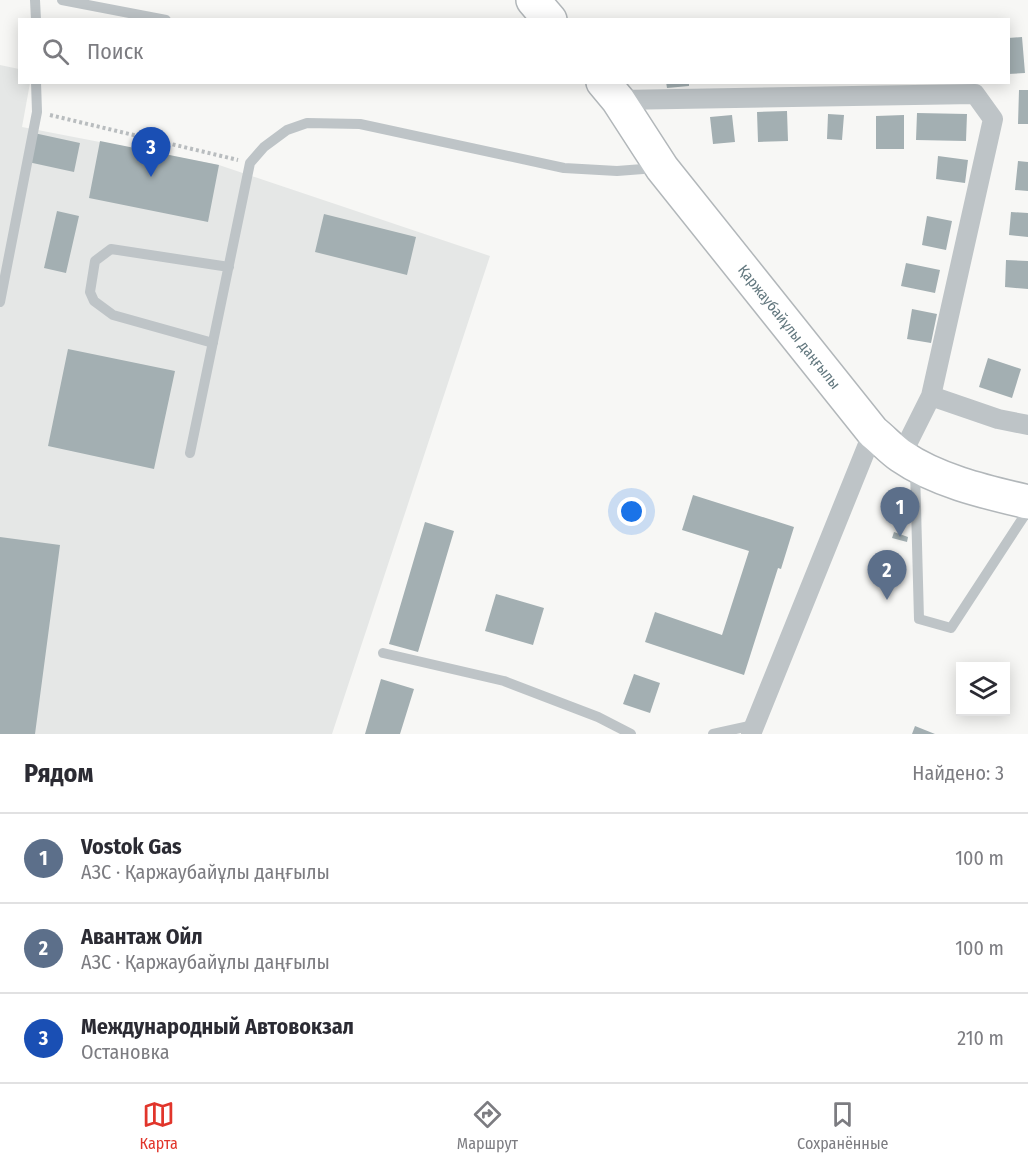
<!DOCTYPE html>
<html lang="ru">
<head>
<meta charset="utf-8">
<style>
  :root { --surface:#fff; --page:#f7f7f7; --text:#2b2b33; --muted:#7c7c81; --line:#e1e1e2; --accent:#e1352b }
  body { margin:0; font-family:"Fira Sans Condensed",sans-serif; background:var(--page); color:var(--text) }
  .controls { position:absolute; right:18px; bottom:18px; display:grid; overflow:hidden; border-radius:0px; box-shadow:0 3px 15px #0003 }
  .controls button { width:54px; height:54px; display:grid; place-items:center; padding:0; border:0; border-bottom:2px solid var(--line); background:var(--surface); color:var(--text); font:30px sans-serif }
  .you { position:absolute; left:632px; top:512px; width:21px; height:21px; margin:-15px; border:4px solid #fff; border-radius:50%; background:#1a73e8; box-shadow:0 0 0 9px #1a73e833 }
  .badge { display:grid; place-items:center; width:39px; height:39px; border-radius:50%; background:var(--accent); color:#fff; font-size:20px; font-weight:700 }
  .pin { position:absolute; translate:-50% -50px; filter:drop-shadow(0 2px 3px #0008) }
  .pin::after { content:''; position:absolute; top:32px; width:21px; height:18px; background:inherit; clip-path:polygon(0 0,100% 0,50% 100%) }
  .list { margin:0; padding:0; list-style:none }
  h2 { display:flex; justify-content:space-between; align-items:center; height:78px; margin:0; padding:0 24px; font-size:26px }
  h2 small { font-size:20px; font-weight:400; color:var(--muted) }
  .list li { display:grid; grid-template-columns:39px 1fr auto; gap:18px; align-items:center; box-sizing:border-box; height:90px; padding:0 24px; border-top:2px solid var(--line) }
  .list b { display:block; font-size:22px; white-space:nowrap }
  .list p { margin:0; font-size:20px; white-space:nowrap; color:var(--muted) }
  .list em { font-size:20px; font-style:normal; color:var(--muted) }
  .icon { flex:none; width:33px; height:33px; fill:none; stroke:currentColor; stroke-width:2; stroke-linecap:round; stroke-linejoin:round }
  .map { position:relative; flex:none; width:1028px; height:734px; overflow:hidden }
  .search { position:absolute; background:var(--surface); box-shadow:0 3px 15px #0003; left:18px; right:18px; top:18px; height:66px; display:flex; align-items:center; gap:15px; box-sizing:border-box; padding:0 21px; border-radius:0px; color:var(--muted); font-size:22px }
  .sheet { height:348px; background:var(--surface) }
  nav { display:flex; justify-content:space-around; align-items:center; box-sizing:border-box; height:84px; border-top:2px solid var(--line); background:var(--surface); font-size:16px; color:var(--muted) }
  nav a { display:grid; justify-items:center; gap:3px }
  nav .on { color:var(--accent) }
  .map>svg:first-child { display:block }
  .built { fill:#e5e7e6 }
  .building { fill:#a3afb2 }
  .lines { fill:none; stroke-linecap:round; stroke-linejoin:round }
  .highway-casing { stroke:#b2b7ba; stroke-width:36 }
  .path { stroke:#b9bdbf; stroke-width:4; stroke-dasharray:3 3; stroke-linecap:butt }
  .lane { stroke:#bec4c7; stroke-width:10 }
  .street { stroke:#bec4c7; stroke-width:20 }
  .highway { stroke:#fff; stroke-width:33 }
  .labels { text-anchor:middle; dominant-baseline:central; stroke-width:6; stroke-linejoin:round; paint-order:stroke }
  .street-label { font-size:15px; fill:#63787f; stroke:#fff }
</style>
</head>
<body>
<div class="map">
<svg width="1028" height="734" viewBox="0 0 1028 734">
  <rect width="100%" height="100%" fill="#f7f7f5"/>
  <path class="built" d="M0,65l19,4 1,13 10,1 -8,44 197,38 271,91 -158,478h-332z"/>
  <path class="building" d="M1022,37l3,36 -17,1v-36z
    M666,82h23v4l-22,2z
    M1019,90h9v34h-10z
    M787,111l1,30 -30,1 -1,-30z
    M917,113l50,1 -1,27 -50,-1z
    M828,114l16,1 -2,25 -15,-1z
    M732,115l3,27 -22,2 -3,-27z
    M904,115v34h-28v-33z
    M34,133l46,10 -6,29 -46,-10z
    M100,141l119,24 -11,57 -119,-24z
    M938,156l30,4 -3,23 -29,-4z
    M1018,161l10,1v29l-13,-1z
    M57,211l22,5 -13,57 -22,-5z
    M1011,212l17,1v24l-19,-2z
    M324,214l92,23 -9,38 -92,-23z
    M927,216l25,5 -6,29 -24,-5z
    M1006,260l22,1v28l-23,-2z
    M906,263l34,7 -5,23 -34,-7z
    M912,309l25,5 -6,29 -24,-4z
    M68,349l107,22 -21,98 -106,-23z
    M988,358l33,11 -9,29 -33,-11z
    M693,495l101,32 -13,42 -3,-1 -34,107 -99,-33 10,-30 67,23 27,-84 -67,-21z
    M425,522l29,9 -36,121 -29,-8z
    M894,532l14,5 -1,5 -15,-4z
    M0,537l60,8 -25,189h-35z
    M496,594l48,14 -11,37 -48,-14z
    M634,674l26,9 -10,30 -27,-9z
    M381,679l33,10 -14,45h-35z
    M915,726l20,8h-23z"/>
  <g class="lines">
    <g class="highway-casing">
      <g id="highway">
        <path d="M533,0l17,20"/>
        <path id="s1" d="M603,82l15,18 44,68 211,264c10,8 18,17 28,24 36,25 85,36 127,46"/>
      </g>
    </g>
    <path class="path" d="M50,115l188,45"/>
    <path class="lane" d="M35,0l1,20
      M62,0l104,20
      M0,302l37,-190 -1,-30
      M213,343l-100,-28 -19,-14 -4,-9 5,-31 16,-12 118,18
      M190,453l60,-290 14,-16 23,-17 20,-7 53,1 204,44 53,3 39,-3
      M915,470l4,149 32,9 77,-118
      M383,653l121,28 94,36 33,17
      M713,734l41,-9"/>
    <path class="street" d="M618,100l357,-6 18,25 -62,277 -30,60
      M931,396l67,23 30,6
      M751,734l122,-302"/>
    <use href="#highway" class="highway"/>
  </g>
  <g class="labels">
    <g class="street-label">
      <text stroke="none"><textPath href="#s1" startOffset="308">Қаржаубайұлы даңғылы</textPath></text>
    </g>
  </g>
</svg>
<div class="controls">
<button><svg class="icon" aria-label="layers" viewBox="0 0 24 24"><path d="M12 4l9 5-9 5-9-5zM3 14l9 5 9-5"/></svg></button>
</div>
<div class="you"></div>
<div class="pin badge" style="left:900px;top:537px;background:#5c6f8a">1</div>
<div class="pin badge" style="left:887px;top:600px;background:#5c6f8a">2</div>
<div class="pin badge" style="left:151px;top:177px;background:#1a4fb4">3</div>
<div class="search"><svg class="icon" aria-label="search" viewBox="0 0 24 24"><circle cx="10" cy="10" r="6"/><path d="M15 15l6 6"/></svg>Поиск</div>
</div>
<section class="sheet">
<h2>Рядом<small>Найдено: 3</small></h2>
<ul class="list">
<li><span class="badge" style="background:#5c6f8a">1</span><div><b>Vostok Gas</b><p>АЗС · Қаржаубайұлы даңғылы</p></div><em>100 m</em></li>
<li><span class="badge" style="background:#5c6f8a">2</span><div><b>Авантаж Ойл</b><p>АЗС · Қаржаубайұлы даңғылы</p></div><em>100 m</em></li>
<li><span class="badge" style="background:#1a4fb4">3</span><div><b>Международный Автовокзал</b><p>Остановка</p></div><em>210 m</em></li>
</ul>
</section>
<nav>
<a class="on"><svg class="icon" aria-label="map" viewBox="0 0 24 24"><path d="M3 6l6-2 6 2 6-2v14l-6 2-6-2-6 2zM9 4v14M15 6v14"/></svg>Карта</a>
<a><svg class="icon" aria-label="directions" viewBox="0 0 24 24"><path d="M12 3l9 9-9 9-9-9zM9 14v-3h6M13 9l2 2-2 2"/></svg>Маршрут</a>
<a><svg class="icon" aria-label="saved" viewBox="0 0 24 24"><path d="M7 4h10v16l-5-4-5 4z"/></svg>Сохранённые</a>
</nav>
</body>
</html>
